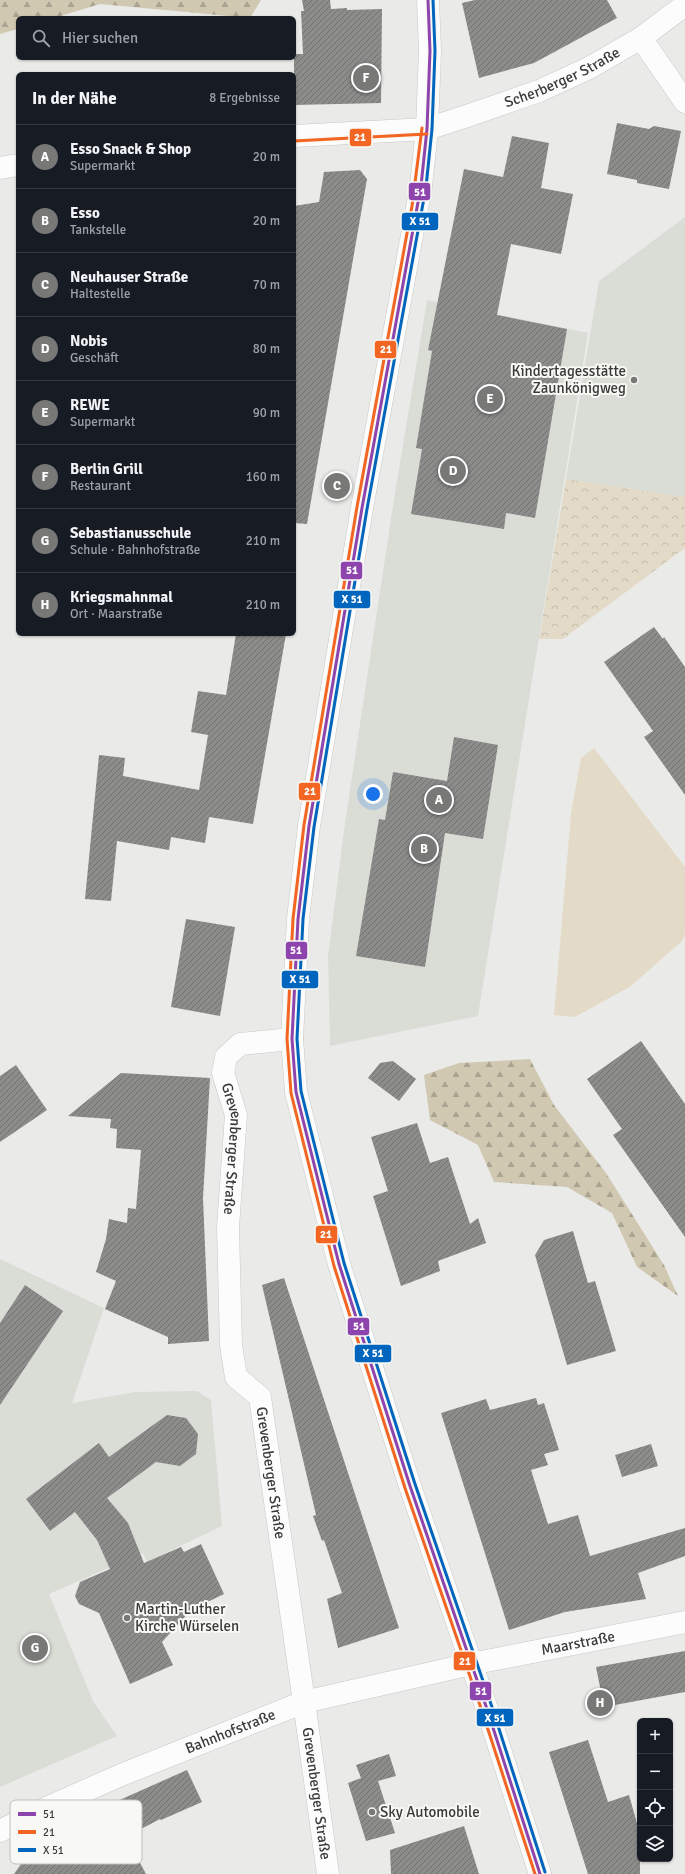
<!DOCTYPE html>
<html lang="de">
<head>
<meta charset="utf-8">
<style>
  :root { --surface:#171b24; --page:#20242c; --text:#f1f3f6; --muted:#9ea1a6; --line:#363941; --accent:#787877 }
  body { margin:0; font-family:Signika,sans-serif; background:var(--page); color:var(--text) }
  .controls { position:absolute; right:12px; bottom:12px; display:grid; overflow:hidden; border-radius:6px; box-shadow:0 1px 3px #0004 }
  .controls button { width:36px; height:36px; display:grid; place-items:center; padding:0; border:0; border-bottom:1px solid var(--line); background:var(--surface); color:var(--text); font:20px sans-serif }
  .you { position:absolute; left:373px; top:794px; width:14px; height:14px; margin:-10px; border:3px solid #fff; border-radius:50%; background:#1a73e8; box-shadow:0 0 0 6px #1a73e833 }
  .badge { display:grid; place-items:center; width:26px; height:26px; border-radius:50%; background:var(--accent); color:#fff; font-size:13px; font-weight:700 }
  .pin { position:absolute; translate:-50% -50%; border:2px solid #fff; box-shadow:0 1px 4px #0006 }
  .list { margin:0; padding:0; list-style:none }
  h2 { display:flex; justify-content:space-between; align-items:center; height:52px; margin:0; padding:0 16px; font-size:17px }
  h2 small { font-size:13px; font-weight:400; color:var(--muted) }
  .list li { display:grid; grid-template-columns:26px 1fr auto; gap:12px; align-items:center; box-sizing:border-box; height:64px; padding:0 16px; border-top:1px solid var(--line) }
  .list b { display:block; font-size:15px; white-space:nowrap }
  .list p { margin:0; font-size:13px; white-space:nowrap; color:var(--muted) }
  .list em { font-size:13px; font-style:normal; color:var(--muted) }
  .icon { flex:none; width:22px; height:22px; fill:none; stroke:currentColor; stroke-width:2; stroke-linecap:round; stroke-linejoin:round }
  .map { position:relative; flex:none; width:685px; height:1874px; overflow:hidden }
  .search { position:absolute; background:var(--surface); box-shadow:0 1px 3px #0004; left:16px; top:16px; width:280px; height:44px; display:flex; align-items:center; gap:10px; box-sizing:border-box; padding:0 14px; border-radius:6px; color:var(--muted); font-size:15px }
  .panel { position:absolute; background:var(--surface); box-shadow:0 1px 3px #0004; left:16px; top:72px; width:280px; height:564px; border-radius:6px }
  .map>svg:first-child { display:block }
  .built { fill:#daddd6 }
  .grass { fill:#e3dbc7 }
  .forest { fill:url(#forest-firs) }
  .park { fill:url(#park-crowns) }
  .building { fill:url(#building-hatch) }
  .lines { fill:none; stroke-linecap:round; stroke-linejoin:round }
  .street-casing { stroke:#c7c8c6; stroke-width:23 }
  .secondary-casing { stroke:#c7c8c6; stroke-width:23 }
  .primary-casing { stroke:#c7c8c6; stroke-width:23 }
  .street { stroke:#fcfcfc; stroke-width:22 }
  .secondary { stroke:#fcfcfc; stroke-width:22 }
  .primary { stroke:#fcfcfc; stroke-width:22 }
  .bus-1-casing { stroke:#f8f9f5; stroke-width:6 }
  .bus-2-casing { stroke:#f8f9f5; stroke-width:6 }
  .bus-3-casing { stroke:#f8f9f5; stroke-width:6 }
  .bus-1 { stroke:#8e44ad; stroke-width:3 }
  .bus-2 { stroke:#f26522; stroke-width:3 }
  .bus-3 { stroke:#0065bd; stroke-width:3 }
  .poi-dot { fill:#787877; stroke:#f8f9f5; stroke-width:1.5 }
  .labels { text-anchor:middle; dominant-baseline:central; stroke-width:4; stroke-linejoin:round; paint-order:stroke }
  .street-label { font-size:15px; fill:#3a3a39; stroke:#f8f9f5 }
  .poi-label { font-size:15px; fill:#3a3a39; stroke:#f8f9f5; text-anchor:start }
  .key { fill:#f8f9f5; stroke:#bfc0bd; stroke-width:1 }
  .key-label { font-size:11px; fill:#3a3a39 }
  .line-badge { stroke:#f8f9f5; stroke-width:1.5 }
  .badge-label { font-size:11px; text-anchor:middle; font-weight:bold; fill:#fff }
</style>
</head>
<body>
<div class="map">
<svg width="685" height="1874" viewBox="0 0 685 1874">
  <defs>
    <pattern id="forest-firs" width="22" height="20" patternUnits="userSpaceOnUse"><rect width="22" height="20" fill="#d1c8b1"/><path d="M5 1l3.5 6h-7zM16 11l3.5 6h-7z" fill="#aba391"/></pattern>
    <pattern id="park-crowns" width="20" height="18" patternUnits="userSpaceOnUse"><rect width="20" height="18" fill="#e3dbc7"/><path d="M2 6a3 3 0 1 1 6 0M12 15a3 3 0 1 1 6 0" fill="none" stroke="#c4bdac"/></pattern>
    <pattern id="building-hatch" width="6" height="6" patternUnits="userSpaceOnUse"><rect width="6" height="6" fill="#8c8c8b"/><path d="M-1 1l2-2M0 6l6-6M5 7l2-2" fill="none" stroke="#737373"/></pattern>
  </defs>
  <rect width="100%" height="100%" fill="#eaebe9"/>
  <path class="built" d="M685,217v280l-119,-18 33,-198z
    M427,300l161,33 -110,683 -148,30 -2,-90 17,-133 49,-324z
    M0,1259l104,49 -32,95 63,-11 62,-1 14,9 11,126 -75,36 -4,-9 -94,41 44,107 24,35 -117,51z"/>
  <path class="grass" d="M594,748l91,119v67l-2,6 -52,46 -56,31 -21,-2 17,-202 10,-55z"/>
  <path class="forest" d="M0,0h261l-11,18 -150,-14 -46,14h-36v11l-18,5z
    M530,1059l24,46 52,68 58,92 14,31 -41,-29 -25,-54 -45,-26 -73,-5 -16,-37 -48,-25 -6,-45 35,-12z"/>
  <path class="park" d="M566,479l119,18v51l-122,91h-24z"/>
  <path class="building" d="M302,0h28l1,9 16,-1v2l35,-1 -1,94 -87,2v-51h9l-2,-43h3z
    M475,0h132l10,18 -83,45 -55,15 -17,-75z
    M617,123l32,6 5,-3 27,5 -12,58 -32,-6v-3l-30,-6z
    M512,136l37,7 -8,45 32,6 -12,60 -50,-10 -14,71 70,14 -32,189 -29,-5 -2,16 -93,-15 11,-65 -6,-1 16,-97 -4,-1 36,-181 39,8z
    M360,170l7,9 -60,345 -13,-1v-317l25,-4 5,-30z
    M654,627l9,12 1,-2 21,30v128l-41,-58 9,-6 -49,-69z
    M236,634h50l-33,190 -44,-7 -4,26 -34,-6 -2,13 -52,-9 -6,60 -26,-2 14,-144 26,3 -2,18 76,14 9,-55 -17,-3 7,-41 28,4z
    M454,737l44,8 -15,94 -38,-6 -20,134 -69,-11 23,-137 6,1 8,-48 54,9z
    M186,919l49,8 -15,89 -49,-9z
    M641,1041l44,63v133l-72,-102 9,-6 -35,-50z
    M393,1061l23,18 -17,22 -31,-23 12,-15z
    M16,1065l31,45 -47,32v-66z
    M121,1073l89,5 -7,120 6,143 -41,3v-7l-63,-28 11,-28 -20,-9 10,-33 3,-20 18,4 1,-15 8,1 5,-59 -25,-2 1,-19 -7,-1 1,-9 -43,-3z
    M417,1123l13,40 18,-6 22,67 8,-6 8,25 -48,18 2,10 -39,15 -28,-90 15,-5 -17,-54z
    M573,1231l15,52 7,-2 21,70 -49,14 -32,-110 9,-15z
    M284,1278l115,350 -61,20 -11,-49 15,-6 -18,-53 -2,1 -9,-25 3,-1 -54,-230z
    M25,1285l38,26 -63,94v-82z
    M536,1398l2,7 6,-2 15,47 -15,4 4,11 -17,5 17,54 30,-9 12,41 95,-28v28l-47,17 8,26 -81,13 -56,18 -68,-217 45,-14 4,11z
    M167,1415l19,3 12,16 -2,20 -16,12 -24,-4 -49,36 21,25 16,40 37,-16 3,5 17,-8 23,50 -33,16 -29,32 11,23 -43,19 -31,-71 -20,-9 -4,-8 5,-14 30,-13 -13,-29 -22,-28 -25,19 -24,-32 73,-56 10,14z
    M651,1444l7,22 -36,11 -7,-22z
    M685,1651v41l-81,15 -8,-40z
    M588,1740l20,62 21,-7 11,39v40h-52l-39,-122z
    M389,1754l7,22 -18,5 17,52 -29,8 -18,-58 13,-5 -5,-13z
    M187,1770l15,32 -41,18 -1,-1 -34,18 20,37h-132l27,-39z
    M464,1826l15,48h-88l-1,-24z"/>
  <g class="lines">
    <g class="street-casing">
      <g id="street">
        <path d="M641,38l44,64"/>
        <path id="s1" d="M294,136l133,-7 37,-12 75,-26 50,-23 52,-30 44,-33"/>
        <path d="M0,168l18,-3"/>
        <path id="s2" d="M292,1039l-52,5 -14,13 -3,16 13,42 -8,112 3,118 5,32 24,20 44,305 24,172"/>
        <path id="s3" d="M471,1664l214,-42"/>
      </g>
    </g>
    <g class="secondary-casing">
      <g id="secondary">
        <path id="s4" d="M0,1831l35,-18 86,-38 183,-73 167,-38"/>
      </g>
    </g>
    <g class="primary-casing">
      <path id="primary" d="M428,0l2,51 -3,78 -6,57 -59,322 -53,318 -11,93 -6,120 4,53 43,172 71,222 77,223 53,165"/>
    </g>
    <use href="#street" class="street"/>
    <use href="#secondary" class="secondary"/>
    <use href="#primary" class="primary"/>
    <g class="bus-1-casing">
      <path id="bus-1" d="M428,0l2,51 -3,78 -6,57 -59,322 -53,318 -11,93 -6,120 4,53 43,172 71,222 77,223 53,165"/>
    </g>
    <g class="bus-2-casing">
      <path id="bus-2" d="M422,128l-10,78 -55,301 -53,318 -11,94 -6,120 4,54 43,173 71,222 77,223 53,163
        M294,141l133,-7"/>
    </g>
    <g class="bus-3-casing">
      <path id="bus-3" d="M433,0l2,51 -3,78 -6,58 -59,322 -53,318 -11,92 -6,120 4,52 43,172 71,221 77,223 53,165"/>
    </g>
    <use href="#bus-1" class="bus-1"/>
    <use href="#bus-2" class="bus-2"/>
    <use href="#bus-3" class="bus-3"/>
  </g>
  <g class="poi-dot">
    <circle cx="634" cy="380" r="4"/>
    <circle cx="127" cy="1618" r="4"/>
    <circle cx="372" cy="1812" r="4"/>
  </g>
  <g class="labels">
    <g class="street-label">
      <text stroke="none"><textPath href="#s1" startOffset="278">Scherberger Straße</textPath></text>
      <text stroke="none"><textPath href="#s2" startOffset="165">Grevenberger Straße</textPath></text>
      <text stroke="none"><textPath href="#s2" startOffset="502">Grevenberger Straße</textPath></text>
      <text stroke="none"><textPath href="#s3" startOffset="109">Maarstraße</textPath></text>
      <text stroke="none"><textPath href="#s4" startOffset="251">Bahnhofstraße</textPath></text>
      <text stroke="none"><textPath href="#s2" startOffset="826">Grevenberger Straße</textPath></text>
    </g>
    <g class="poi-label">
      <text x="626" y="371" text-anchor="end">Kindertagesstätte<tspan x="626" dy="17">Zaunkönigweg</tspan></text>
      <text x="135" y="1609">Martin-Luther<tspan x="135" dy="17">Kirche Würselen</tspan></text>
      <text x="380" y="1812">Sky Automobile</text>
    </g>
  </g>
  <rect x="10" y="1800" width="132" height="64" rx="6" class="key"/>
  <rect x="18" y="1812" width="18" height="4" fill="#8e44ad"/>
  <rect x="18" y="1830" width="18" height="4" fill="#f26522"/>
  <rect x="18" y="1848" width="18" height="4" fill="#0065bd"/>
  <g class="key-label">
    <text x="43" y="1818">51</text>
    <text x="43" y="1836">21</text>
    <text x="43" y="1854">X 51</text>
  </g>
  <g class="line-badge">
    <rect x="349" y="128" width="23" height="19" rx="4" fill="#f26522"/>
    <rect x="408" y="182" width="23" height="19" rx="4" fill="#8e44ad"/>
    <rect x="401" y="212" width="38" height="19" rx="4" fill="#0065bd"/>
    <rect x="374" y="340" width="23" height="19" rx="4" fill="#f26522"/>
    <rect x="340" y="561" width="23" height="19" rx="4" fill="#8e44ad"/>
    <rect x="333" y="590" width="38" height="19" rx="4" fill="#0065bd"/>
    <rect x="298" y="782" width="23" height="19" rx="4" fill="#f26522"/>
    <rect x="285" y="941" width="23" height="19" rx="4" fill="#8e44ad"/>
    <rect x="281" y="970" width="38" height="19" rx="4" fill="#0065bd"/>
    <rect x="315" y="1225" width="23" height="19" rx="4" fill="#f26522"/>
    <rect x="347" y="1317" width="23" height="19" rx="4" fill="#8e44ad"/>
    <rect x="354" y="1344" width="38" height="19" rx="4" fill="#0065bd"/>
    <rect x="453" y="1651" width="23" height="20" rx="4" fill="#f26522"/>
    <rect x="469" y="1681" width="23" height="20" rx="4" fill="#8e44ad"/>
    <rect x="476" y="1708" width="38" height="19" rx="4" fill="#0065bd"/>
  </g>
  <g class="badge-label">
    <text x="360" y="141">21</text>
    <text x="420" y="196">51</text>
    <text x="420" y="225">X 51</text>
    <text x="386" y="353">21</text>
    <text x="352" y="574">51</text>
    <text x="352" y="603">X 51</text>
    <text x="310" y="795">21</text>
    <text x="296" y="954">51</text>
    <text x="300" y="983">X 51</text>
    <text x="326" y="1238">21</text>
    <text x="359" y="1330">51</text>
    <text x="373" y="1357">X 51</text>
    <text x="465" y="1665">21</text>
    <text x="481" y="1695">51</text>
    <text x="495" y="1722">X 51</text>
  </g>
</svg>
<div class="controls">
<button>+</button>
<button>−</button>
<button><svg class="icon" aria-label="locate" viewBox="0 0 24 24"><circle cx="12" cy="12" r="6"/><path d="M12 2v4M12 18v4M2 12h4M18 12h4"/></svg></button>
<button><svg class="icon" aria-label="layers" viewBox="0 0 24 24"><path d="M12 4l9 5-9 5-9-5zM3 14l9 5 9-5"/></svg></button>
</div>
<div class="you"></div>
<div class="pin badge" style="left:439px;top:800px">A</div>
<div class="pin badge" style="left:424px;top:849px">B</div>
<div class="pin badge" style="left:337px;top:486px">C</div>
<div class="pin badge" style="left:453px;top:471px">D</div>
<div class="pin badge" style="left:490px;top:399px">E</div>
<div class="pin badge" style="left:366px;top:78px">F</div>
<div class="pin badge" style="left:35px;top:1648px">G</div>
<div class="pin badge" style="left:600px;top:1703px">H</div>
<div class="search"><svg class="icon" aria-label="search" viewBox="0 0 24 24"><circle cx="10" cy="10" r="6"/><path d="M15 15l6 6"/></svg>Hier suchen</div>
<section class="panel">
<h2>In der Nähe<small>8 Ergebnisse</small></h2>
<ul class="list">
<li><span class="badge">A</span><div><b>Esso Snack &amp; Shop</b><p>Supermarkt</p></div><em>20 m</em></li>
<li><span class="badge">B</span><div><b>Esso</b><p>Tankstelle</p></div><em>20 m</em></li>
<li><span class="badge">C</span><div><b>Neuhauser Straße</b><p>Haltestelle</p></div><em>70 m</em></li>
<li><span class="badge">D</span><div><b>Nobis</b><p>Geschäft</p></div><em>80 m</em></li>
<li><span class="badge">E</span><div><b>REWE</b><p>Supermarkt</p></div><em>90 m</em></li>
<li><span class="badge">F</span><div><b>Berlin Grill</b><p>Restaurant</p></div><em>160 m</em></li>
<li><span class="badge">G</span><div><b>Sebastianusschule</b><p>Schule · Bahnhofstraße</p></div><em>210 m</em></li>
<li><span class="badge">H</span><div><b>Kriegsmahnmal</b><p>Ort · Maarstraße</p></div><em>210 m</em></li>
</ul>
</section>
</div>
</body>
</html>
